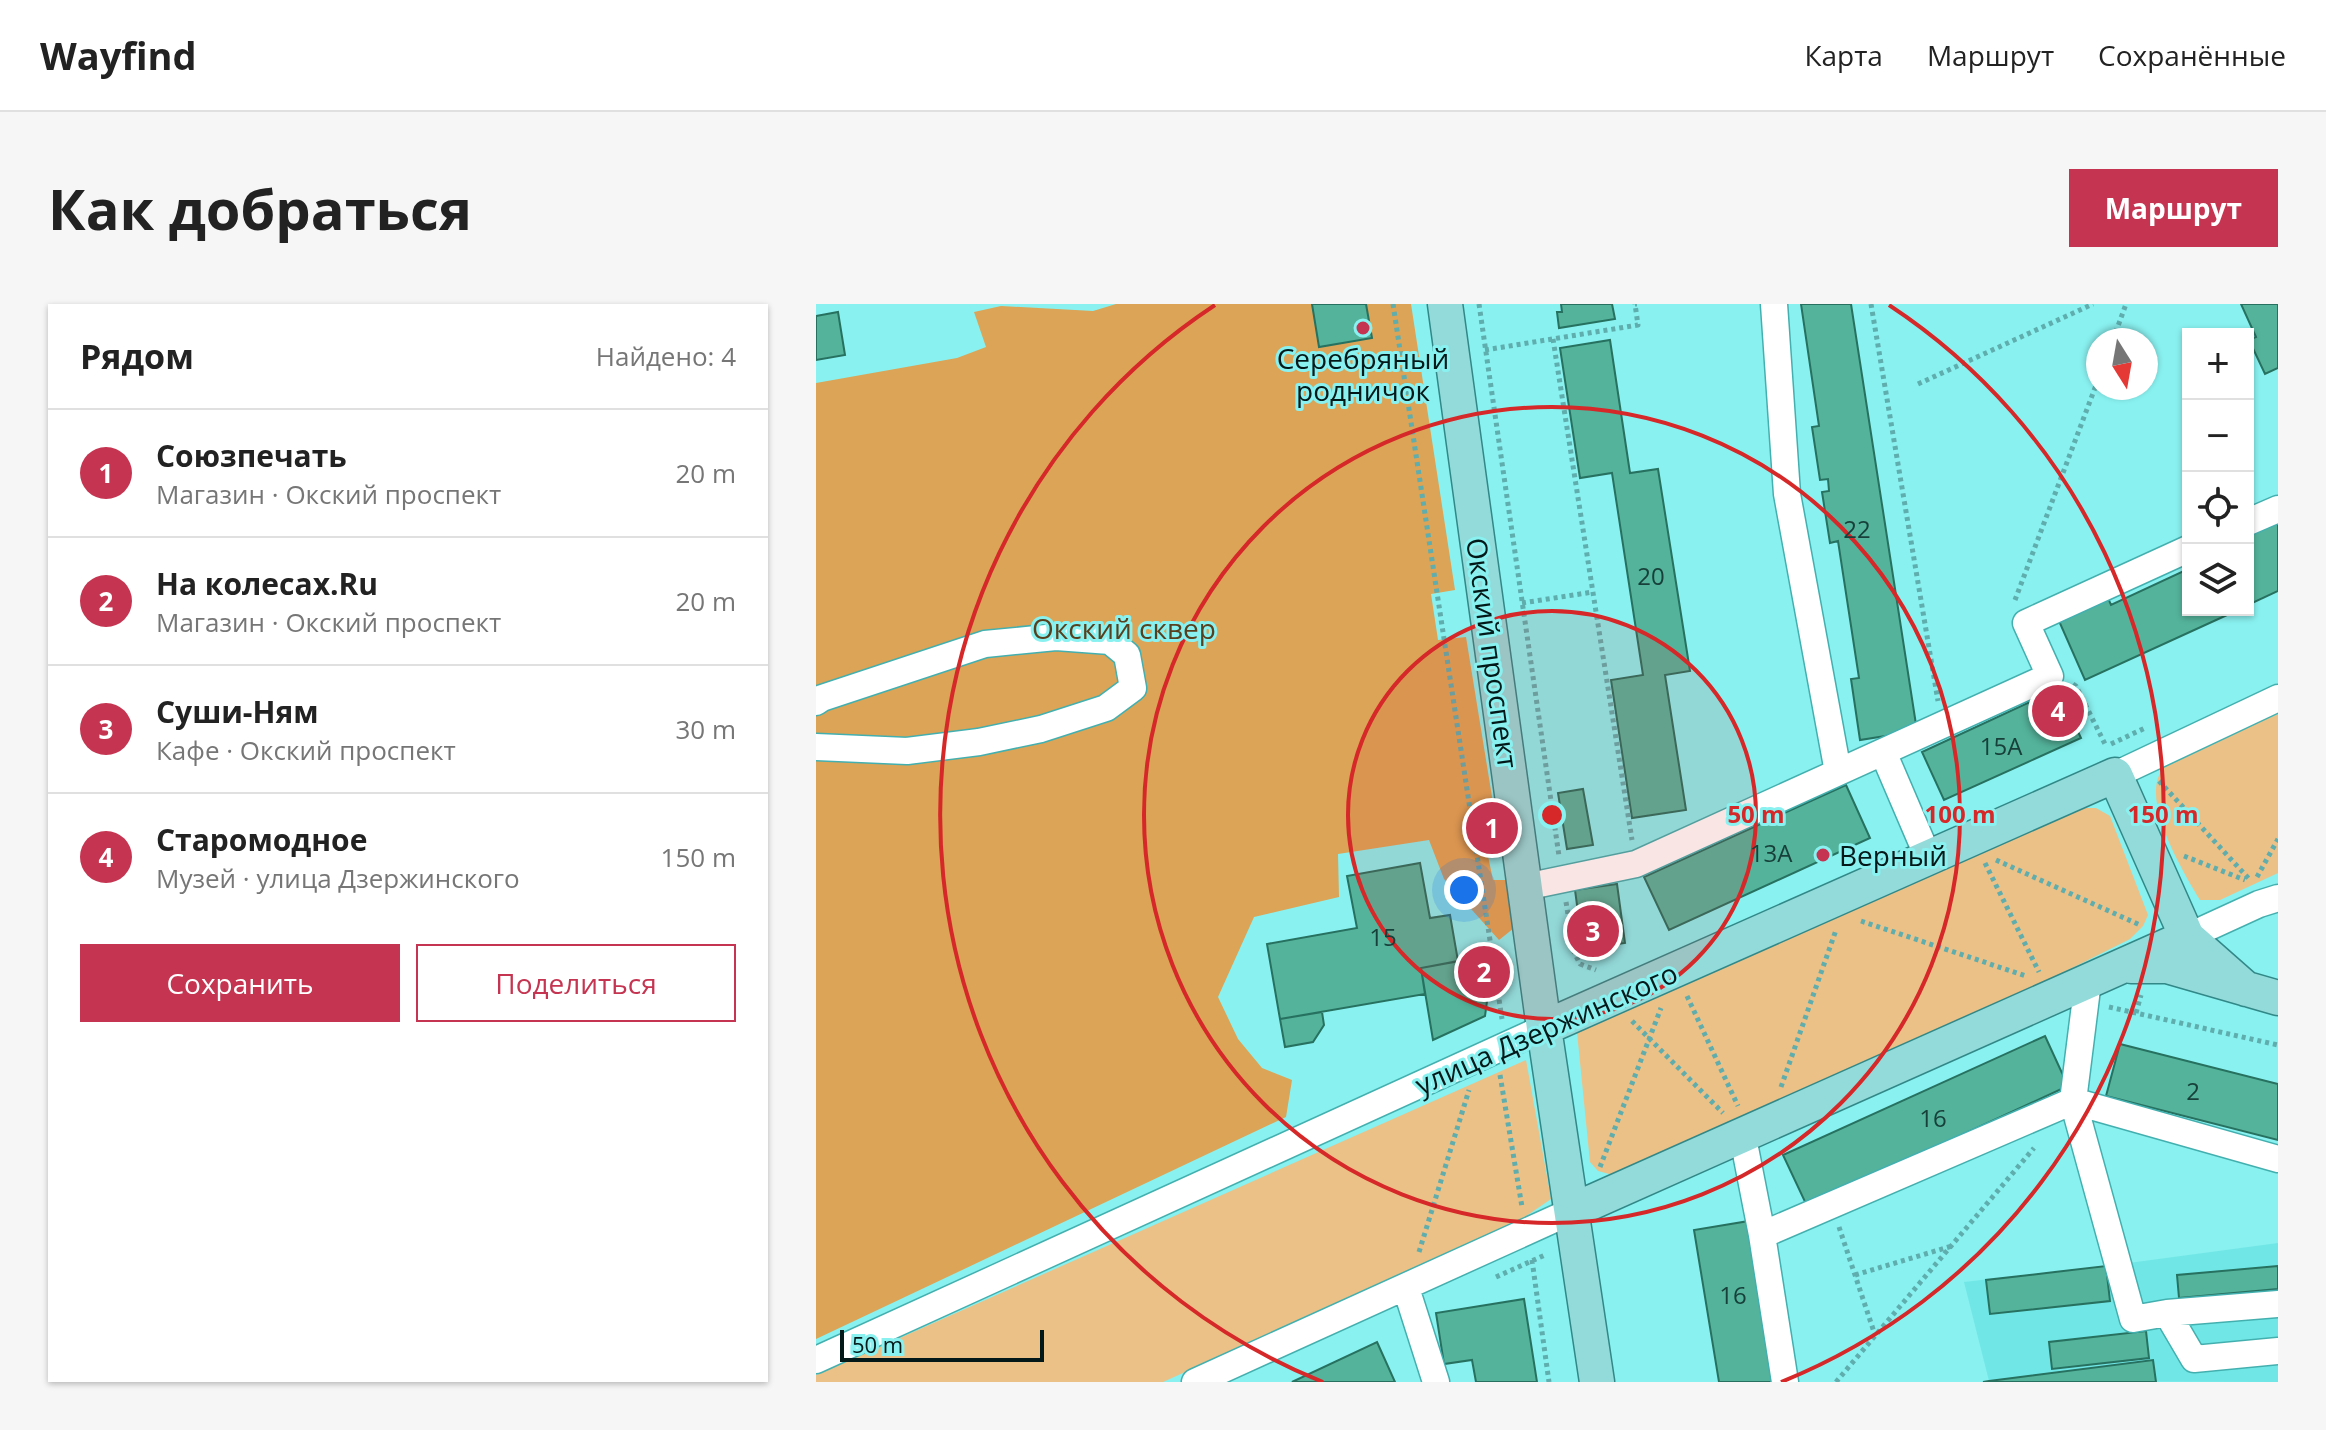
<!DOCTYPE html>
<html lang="ru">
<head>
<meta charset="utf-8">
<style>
  :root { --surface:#fff; --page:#f6f6f6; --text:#222; --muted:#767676; --line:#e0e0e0; --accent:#c53551 }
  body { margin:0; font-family:"Open Sans",sans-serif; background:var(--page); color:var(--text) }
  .controls { position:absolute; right:24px; top:24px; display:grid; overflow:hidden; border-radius:0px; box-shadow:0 2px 6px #0004 }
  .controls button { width:72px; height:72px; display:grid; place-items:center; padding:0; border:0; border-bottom:2px solid var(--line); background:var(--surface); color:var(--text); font:40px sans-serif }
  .compass { position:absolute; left:1270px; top:24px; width:72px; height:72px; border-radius:50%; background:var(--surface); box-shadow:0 2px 6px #0004; rotate:169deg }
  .scale { position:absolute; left:24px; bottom:20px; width:204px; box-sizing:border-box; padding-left:8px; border:4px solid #031919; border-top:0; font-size:22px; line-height:28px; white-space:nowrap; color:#031919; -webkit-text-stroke:6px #89f1f0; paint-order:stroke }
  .you { position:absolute; left:648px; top:586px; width:28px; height:28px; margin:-20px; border:6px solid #fff; border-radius:50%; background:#1a73e8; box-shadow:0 0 0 12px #1a73e833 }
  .badge { display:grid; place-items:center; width:52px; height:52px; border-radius:50%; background:var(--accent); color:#fff; font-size:26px; font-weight:700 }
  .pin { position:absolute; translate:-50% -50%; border:4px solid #fff; box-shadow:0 2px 8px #0006 }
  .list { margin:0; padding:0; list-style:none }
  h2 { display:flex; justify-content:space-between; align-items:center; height:104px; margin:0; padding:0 32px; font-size:34px }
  h2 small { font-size:26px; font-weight:400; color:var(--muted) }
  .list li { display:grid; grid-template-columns:52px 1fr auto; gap:24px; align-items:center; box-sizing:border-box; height:128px; padding:0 32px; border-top:2px solid var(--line) }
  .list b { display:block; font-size:30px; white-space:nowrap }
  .list p { margin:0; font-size:26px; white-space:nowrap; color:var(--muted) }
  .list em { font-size:26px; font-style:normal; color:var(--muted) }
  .actions { display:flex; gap:16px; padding:24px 32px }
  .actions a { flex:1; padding:18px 0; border:2px solid var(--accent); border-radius:0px; text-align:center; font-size:28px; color:var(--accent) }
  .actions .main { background:var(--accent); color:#fff }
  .icon { flex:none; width:44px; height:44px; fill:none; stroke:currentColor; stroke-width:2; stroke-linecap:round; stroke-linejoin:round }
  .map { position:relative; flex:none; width:1462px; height:1078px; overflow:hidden; border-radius:0px }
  header { display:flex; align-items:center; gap:48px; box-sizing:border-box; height:112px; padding:0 40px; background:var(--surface); border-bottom:2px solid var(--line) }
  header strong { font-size:38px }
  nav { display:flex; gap:44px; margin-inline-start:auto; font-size:28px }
  .intro { display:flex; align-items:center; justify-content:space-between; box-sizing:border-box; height:192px; padding:0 48px }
  h1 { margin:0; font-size:56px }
  .button { padding:20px 36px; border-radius:0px; background:var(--accent); color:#fff; font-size:28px; font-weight:700 }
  main { display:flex; gap:48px; padding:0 48px }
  aside { flex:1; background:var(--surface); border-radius:0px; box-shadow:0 2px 6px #0004 }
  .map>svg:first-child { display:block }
  .built { fill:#70e7e6 }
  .green { fill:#ebc187 }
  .forest { fill:#dba456 }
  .building { fill:#54b39b; stroke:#277160; stroke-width:2 }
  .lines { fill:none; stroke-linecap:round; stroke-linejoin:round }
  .minor-casing { stroke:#43b0af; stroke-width:29 }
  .major-casing { stroke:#318887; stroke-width:37 }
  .path { stroke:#5fadad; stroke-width:5; stroke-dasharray:4 4; stroke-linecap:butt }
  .minor { stroke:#fff; stroke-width:26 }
  .major { stroke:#92dbda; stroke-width:34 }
  .ring { fill:none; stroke:#d62828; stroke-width:4 }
  .poi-dot { fill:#c53551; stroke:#89f1f0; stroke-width:3 }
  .labels { text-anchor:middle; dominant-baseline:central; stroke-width:6; stroke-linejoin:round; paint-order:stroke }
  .number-label { font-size:24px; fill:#17403a }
  .poi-label { font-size:28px; fill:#031919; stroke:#89f1f0 }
  .park-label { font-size:28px; fill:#58401f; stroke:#89f1f0 }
  .street-label { font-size:28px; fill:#031919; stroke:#89f1f0 }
  .centre { fill:#d62828; stroke:#89f1f0; stroke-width:4 }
  .ring-label { font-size:24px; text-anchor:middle; font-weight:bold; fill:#d62828; stroke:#89f1f0; stroke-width:6; stroke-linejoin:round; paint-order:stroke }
</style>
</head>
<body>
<header>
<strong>Wayfind</strong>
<nav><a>Карта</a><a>Маршрут</a><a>Сохранённые</a></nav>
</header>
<div class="intro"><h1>Как добраться</h1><a class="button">Маршрут</a></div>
<main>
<aside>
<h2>Рядом<small>Найдено: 4</small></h2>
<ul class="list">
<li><span class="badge">1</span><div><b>Союзпечать</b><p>Магазин · Окский проспект</p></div><em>20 m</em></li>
<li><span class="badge">2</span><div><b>На колесах.Ru</b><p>Магазин · Окский проспект</p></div><em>20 m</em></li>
<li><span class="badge">3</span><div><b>Суши-Ням</b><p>Кафе · Окский проспект</p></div><em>30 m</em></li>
<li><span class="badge">4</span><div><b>Старомодное</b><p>Музей · улица Дзержинского</p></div><em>150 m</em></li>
</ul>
<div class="actions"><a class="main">Сохранить</a><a>Поделиться</a></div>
</aside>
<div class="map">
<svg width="1462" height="1078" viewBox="0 0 1462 1078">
  <rect width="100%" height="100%" fill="#89f1f0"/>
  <path class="built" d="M1462,939v139l-289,-1 -25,-99 142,-16z"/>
  <path class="green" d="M1462,410v159l-58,27h-20c-17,-28 -53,-89 -42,-122 2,-5 6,-11 9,-16z
    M1265,504h15l14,8 38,99 -5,11 -13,13 -86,43 -431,193 -15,-4 -8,-9 -13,-130z
    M710,756l25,139 -32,22 -356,161h-347v-7z"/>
  <path class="forest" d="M300,0h295l44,286 -24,4 7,46 28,-3 28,172 -11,23 10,48h19l7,44 -20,16 -55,-61 -15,-39 -91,14 1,43 -85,20 -36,80 20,42 24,29 30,12 -6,37 -470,222v-956l141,-25 29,-11 -12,-35 27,-6 92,5z"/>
  <path class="building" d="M496,0h54l6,34 -53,9z
    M745,0h51l3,15 -56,9 -2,-16h5z
    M985,0h50l66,427 -57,9 -9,-61 8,-1 -21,-137 -8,2 -8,-51 7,-1 -1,-12 -8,1 -8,-53 7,-1z
    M1425,0h37v64l-13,6 -16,-34 7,-3z
    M22,8l7,43 -29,5v-44z
    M794,36l20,133 28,-4 32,202 -25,4 21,135 -54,8 -21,-138 32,-5 -31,-202 -32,5 -20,-130z
    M1462,215v72l-30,14v-72z
    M1372,265v41h50l-153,70 -26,-59 49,-23 3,7z
    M1242,385l23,49 -137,62 -22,-48z
    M1030,481l24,53 -201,92 -25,-53z
    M767,485l10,56 -26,4 -9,-56z
    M604,559l10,55 20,-3 8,46 -37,7 4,26 -145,25 -13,-75 90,-16 -10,-52z
    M801,580l8,59 -42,6 -8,-59z
    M666,653l6,37 -3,22 -52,24 -12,-72z
    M506,708l2,13 -11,17 -28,5 -5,-28z
    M1229,732l23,50 -261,120 -24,-51z
    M1304,740l158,40v56l-172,-44z
    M933,917l25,161h-55l-25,-152z
    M1290,962l4,35 -120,13 -4,-34z
    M1462,962v23l-99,9 -2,-23z
    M708,995l13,83h-61l-4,-22 -28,4 -8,-51z
    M1330,1027l3,27 -97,11 -3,-27z
    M561,1038l18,40h-103z
    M1337,1056l3,22h-173l6,-1z"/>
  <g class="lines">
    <g class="minor-casing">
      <path id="minor" d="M958,0l13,190 51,278
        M1432,218l30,-13
        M0,398l6,-4 163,-54 71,-7 54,4 17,14 6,33 -27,20 -65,21 -62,13 -72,9 -91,-4
        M1067,448l45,105
        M1299,471l163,-77
        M709,583l111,-23 414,-188 -24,-53 162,-74
        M1371,633l72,-33 19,-6
        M1272,677l-15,120 60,218 34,-6 111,-9
        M923,833l6,11 17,87
        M590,984l30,94
        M1351,1009l27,46 84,-8
        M0,1056l728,-332
        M379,1078l377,-171
        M969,1078l-23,-147 311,-134 205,58"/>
    </g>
    <g class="major-casing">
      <path id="major" d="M629,0l99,724 53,354
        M1315,662h36l111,32
        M728,724l571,-253 72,162 59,52
        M756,907l615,-274"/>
    </g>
    <path class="path" d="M577,0l109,715
      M663,0l80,552
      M1055,0l67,397
      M737,35l79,501
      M1297,36l13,-36
      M669,46l153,-25 -3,-21h2
      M1102,80l175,-80
      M1199,296l83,-220
      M706,299l71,-11
      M1257,380l3,2 30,60
      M1295,440l34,-16
      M1343,477l91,99
      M1368,552l61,24
      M1180,556l144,65
      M1169,559l54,109
      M1441,573l21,-38
      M750,598l8,50 6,12 16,6
      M1045,617l165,55
      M871,692l51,110
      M1293,703l169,38
      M1320,709l5,-18
      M816,717l91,92
      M684,771l22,132
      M965,783l55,-157
      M784,863l61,-159
      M1023,923l36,108
      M603,948l50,-162
      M716,956l17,122
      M1039,971l97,-29
      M680,973l49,-22
      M1020,1078l198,-234"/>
    <use href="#minor" class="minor"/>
    <use href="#major" class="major"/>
  </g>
  <circle cx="736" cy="511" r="204" fill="#d62828" fill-opacity=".12"/>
  <g class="ring">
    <circle cx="736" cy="511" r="204"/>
    <circle cx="736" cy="511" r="408"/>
    <path d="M507 1078A611 611 0 0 1 399 1M1073 1A611 611 0 0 1 965 1078"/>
  </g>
  <g class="poi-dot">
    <circle cx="547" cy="24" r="8"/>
    <circle cx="1007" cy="551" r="8"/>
  </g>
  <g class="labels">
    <g class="number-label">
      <text x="1041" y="224">22</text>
      <text x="835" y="271">20</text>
      <text x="1185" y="441">15А</text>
      <text x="955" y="548">13А</text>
      <text x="567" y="632">15</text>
      <text x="1377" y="786">2</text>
      <text x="1117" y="813">16</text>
      <text x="917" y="990">16</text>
    </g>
    <g class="poi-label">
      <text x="547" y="54">Серебряный<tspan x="547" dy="32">родничок</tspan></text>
      <text x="1023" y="551" text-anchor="start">Верный</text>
    </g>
    <g class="park-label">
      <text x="308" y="324">Окский сквер</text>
    </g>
    <g class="street-label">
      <text transform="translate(677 349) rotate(82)">Окский проспект</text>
      <text transform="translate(730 724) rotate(-24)">улица Дзержинского</text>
    </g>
  </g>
  <circle cx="736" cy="511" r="12" class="centre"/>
  <g class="ring-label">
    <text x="940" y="519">50 m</text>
    <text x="1144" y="519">100 m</text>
    <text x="1347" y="519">150 m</text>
  </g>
</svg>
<div class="controls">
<button>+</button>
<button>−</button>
<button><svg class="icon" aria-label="locate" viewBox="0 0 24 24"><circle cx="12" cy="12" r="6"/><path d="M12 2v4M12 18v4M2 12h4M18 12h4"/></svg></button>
<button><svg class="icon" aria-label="layers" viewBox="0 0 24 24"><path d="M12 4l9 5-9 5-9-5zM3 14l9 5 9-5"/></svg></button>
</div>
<svg class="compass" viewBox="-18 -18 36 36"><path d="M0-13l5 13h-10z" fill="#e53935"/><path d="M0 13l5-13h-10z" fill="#767676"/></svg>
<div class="scale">50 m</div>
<div class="you"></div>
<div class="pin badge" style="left:676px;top:524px">1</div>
<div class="pin badge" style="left:668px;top:668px">2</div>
<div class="pin badge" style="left:777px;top:627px">3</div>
<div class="pin badge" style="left:1242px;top:407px">4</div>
</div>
</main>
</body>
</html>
